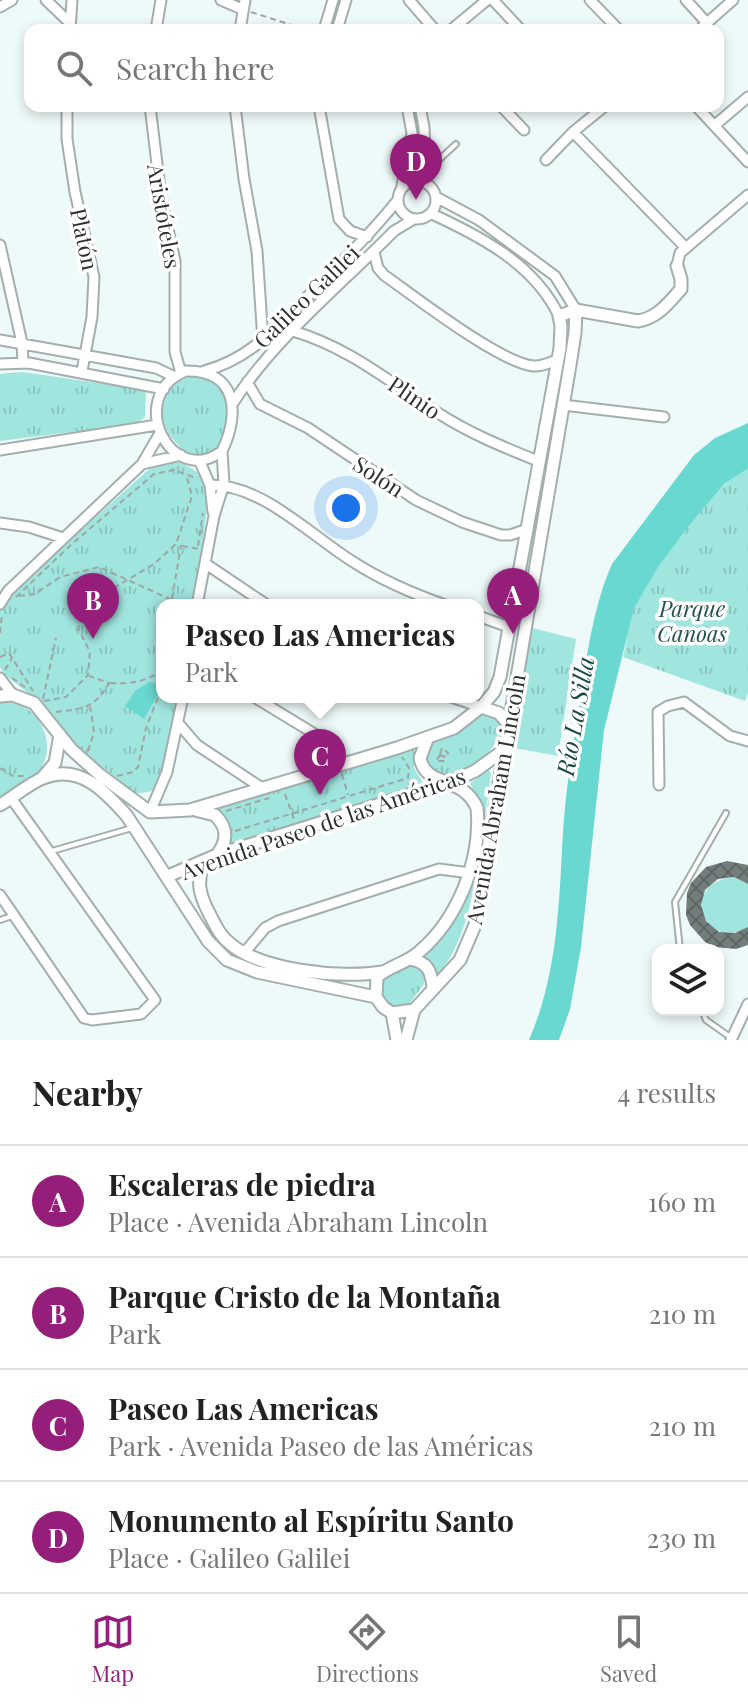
<!DOCTYPE html>
<html lang="en">
<head>
<meta charset="utf-8">
<style>
  :root { --surface:#fff; --page:#f6f6f6; --text:#222; --muted:#767676; --line:#e0e0e0; --accent:#951e7b }
  body { margin:0; font-family:"Playfair Display",serif; background:var(--page); color:var(--text) }
  .controls { position:absolute; right:24px; bottom:24px; display:grid; overflow:hidden; border-radius:16px; box-shadow:0 4px 12px #0003 }
  .controls button { width:72px; height:72px; display:grid; place-items:center; padding:0; border:0; border-bottom:2px solid var(--line); background:var(--surface); color:var(--text); font:40px sans-serif }
  .you { position:absolute; left:346px; top:508px; width:28px; height:28px; margin:-20px; border:6px solid #fff; border-radius:50%; background:#1a73e8; box-shadow:0 0 0 12px #1a73e833 }
  .badge { display:grid; place-items:center; width:52px; height:52px; border-radius:50%; background:var(--accent); color:#fff; font-size:26px; font-weight:700 }
  .pin { position:absolute; translate:-50% -66px; filter:drop-shadow(0 2px 4px #0008) }
  .pin::after { content:''; position:absolute; top:42px; width:28px; height:24px; background:inherit; clip-path:polygon(0 0,100% 0,50% 100%) }
  .popup { position:absolute; left:156px; top:599px; width:328px; height:104px; box-sizing:border-box; display:grid; place-content:center; border-radius:16px; background:var(--surface); filter:drop-shadow(0 2px 6px #0005); font-size:26px; white-space:nowrap; color:var(--muted) }
  .popup b { font-size:30px; color:var(--text) }
  .popup::after { content:''; position:absolute; left:50%; top:100%; margin-left:-16px; border:16px solid transparent; border-top-color:var(--surface) }
  .list { margin:0; padding:0; list-style:none }
  h2 { display:flex; justify-content:space-between; align-items:center; height:104px; margin:0; padding:0 32px; font-size:34px }
  h2 small { font-size:26px; font-weight:400; color:var(--muted) }
  .list li { display:grid; grid-template-columns:52px 1fr auto; gap:24px; align-items:center; box-sizing:border-box; height:112px; padding:0 32px; border-top:2px solid var(--line) }
  .list b { display:block; font-size:30px; white-space:nowrap }
  .list p { margin:0; font-size:26px; white-space:nowrap; color:var(--muted) }
  .list em { font-size:26px; font-style:normal; color:var(--muted) }
  .icon { flex:none; width:44px; height:44px; fill:none; stroke:currentColor; stroke-width:2; stroke-linecap:round; stroke-linejoin:round }
  .map { position:relative; flex:none; width:748px; height:1040px; overflow:hidden }
  .search { position:absolute; background:var(--surface); box-shadow:0 4px 12px #0003; left:24px; right:24px; top:24px; height:88px; display:flex; align-items:center; gap:20px; box-sizing:border-box; padding:0 28px; border-radius:16px; color:var(--muted); font-size:30px }
  .sheet { height:552px; background:var(--surface) }
  nav { display:flex; justify-content:space-around; align-items:center; box-sizing:border-box; height:112px; border-top:2px solid var(--line); background:var(--surface); font-size:22px; color:var(--muted) }
  nav a { display:grid; justify-items:center; gap:4px }
  nav .on { color:var(--accent) }
  .map>svg:first-child { display:block }
  .grass { fill:#a1e5df }
  .park { fill:url(#park-tufts) }
  .water { fill:#68d8d0 }
  .building { fill:url(#building-cross-hatch) }
  .lines { fill:none; stroke-linecap:round; stroke-linejoin:round }
  .service-casing { stroke:#a3aead; stroke-width:8 }
  .minor-casing { stroke:#a3aead; stroke-width:13 }
  .tertiary-casing { stroke:#a3aead; stroke-width:15 }
  .path { stroke:#9da6a5; stroke-width:2; stroke-dasharray:6 4; stroke-linecap:butt }
  .service { stroke:#fff; stroke-width:4 }
  .minor { stroke:#fff; stroke-width:9 }
  .tertiary { stroke:#fff; stroke-width:11 }
  .labels { text-anchor:middle; dominant-baseline:central; stroke-width:7; stroke-linejoin:round; paint-order:stroke }
  .street-label { font-size:22px; fill:#2d3131; stroke:#fff }
  .park-label { font-size:22px; font-style:italic; fill:#21524f; stroke:#fff }
  .water-label { font-size:24px; font-style:italic; fill:#164945; stroke:#fff }
</style>
</head>
<body>
<div class="map">
<svg width="748" height="1040" viewBox="0 0 748 1040">
  <defs>
    <pattern id="park-tufts" width="24" height="20" patternUnits="userSpaceOnUse" patternTransform="scale(2)"><rect width="24" height="20" fill="#a1e5df"/><path d="M3 7l-1-3M5 7V3M7 7l1-3M15 17l-1-3M17 17v-4M19 17l1-3" fill="none" stroke="#8bc5c0"/></pattern>
    <pattern id="building-cross-hatch" width="8" height="8" patternUnits="userSpaceOnUse" patternTransform="scale(2)"><rect width="8" height="8" fill="#737d7c"/><path d="M0 0l8 8M0 8l8-8" fill="none" stroke="#5f6766"/></pattern>
  </defs>
  <rect width="100%" height="100%" fill="#eefaf9"/>
  <path class="grass" d="M489,770l2,4c-9,57 -14,158 -53,200l-13,-17 20,-22 17,-28 9,-22 9,-81 -10,-21z
    M734,877l14,7v43c-41,27 -73,-43 -14,-50z"/>
  <path class="park" d="M23,372l123,18 -1,27 -9,7 -136,17v-67z
    M192,376c11,2 22,3 29,12 11,14 8,49 -5,61 -7,5 -17,6 -25,8 -6,-6 -14,-12 -19,-19 -20,-27 -11,-53 20,-62z
    M173,461c15,4 28,10 33,26 6,15 -11,96 -14,118h-30v92h16c-3,22 -5,71 -18,88 -6,7 -16,8 -24,8l-58,-45 -34,-42 -41,-33 -3,-6v-57l11,-17 137,-123 8,-5z
    M748,468v225l-3,8 -122,-44c4,-15 5,-34 11,-49 12,-34 81,-127 114,-140z
    M529,627l47,12 -18,117 -48,-9z
    M4,701c35,1 57,45 33,73 -10,11 -25,17 -37,24v-95z
    M489,712l10,6c7,32 -31,55 -58,59l-16,-12v-16l5,-7 35,-15 16,-14z
    M414,748v20l9,15 -194,64c1,-18 -4,-26 -16,-40z
    M406,966h10l9,6 -1,12 -20,27c-20,-6 -26,-11 -27,-32z"/>
  <path class="water" d="M748,423v45l-24,16 -34,40 -32,43 -24,41 -30,122 -23,217 -11,62 -11,31h-30c29,-67 30,-137 34,-208 3,-47 11,-92 18,-139 7,-44 13,-88 31,-129l82,-109 21,-17z
    M149,682l7,1 2,11 -14,25 -19,-13 10,-15z"/>
  <path class="building" d="M727,861l21,4v19l-14,-7 -16,2 -13,11 -4,15 5,16 13,11 16,1 13,-6v18l-12,4 -21,-2 -10,-5 -15,-17 -4,-10 1,-22 4,-10 15,-16z"/>
  <g class="lines">
    <g class="service-casing">
      <path id="service" d="M428,170l28,-26
        M52,851l80,-23
        M0,920l12,-4
        M680,950l-5,-48 51,-89
        M702,1010l4,10 24,17"/>
    </g>
    <g class="minor-casing">
      <path id="minor" d="M46,0l24,23
        M221,0l21,9
        M409,0l26,30
        M493,0l28,30
        M590,0l29,30
        M686,0l21,23
        M0,7l12,-7
        M70,30l2,-30
        M156,30l5,-30
        M240,30l5,-30
        M324,30l9,-30
        M337,30l9,-30
        M451,30l36,-30
        M699,30l34,-30
        M67,106v33l8,53 19,85 -2,40 -10,54
        M150,106l11,91 14,64v91l6,21
        M235,106l9,73 13,72 6,90
        M319,106l20,113 11,12 17,6
        M420,106l4,21 2,56
        M501,106l23,24
        M696,106l52,56
        M715,125l33,-28
        M573,132l113,116
        M546,160l27,-28 32,-26
        M398 200a19 19 0 1 1 38 0a19 19 0 1 1-38 0Z
        M402,186l10,-53 -5,-27
        M436,197l43,23 76,56 21,34
        M432,214c50,23 103,51 127,102
        M0,245l22,98 1,20
        M374,252l4,16 6,7c31,22 115,87 149,91 8,1 16,-3 24,-6
        M677,266l3,-13 68,-58
        M293,331c57,17 96,51 145,82 31,20 65,34 100,48
        M0,340l156,28 19,9
        M0,364l29,-1 135,26
        M186,371c52,-1 54,43 36,80 -51,39 -98,-56 -36,-80z
        M204,371c47,-12 76,-47 109,-80 29,-29 58,-58 84,-90
        M247,382l13,22 48,24 108,72 46,22 39,13h9l18,-6
        M233,403c42,-65 107,-117 161,-172l20,-12
        M563,405l101,12
        M0,450l157,-25
        M200,462l10,23 3,27
        M142,464l39,-9
        M210,485c52,-1 102,52 145,78 28,18 59,31 90,42
        M0,523l29,4 34,11
        M206,564l61,41
        M0,604l8,-13 134,-127 18,-31
        M197,605l17,-89 10,-32 -2,-33
        M478,616l31,11
        M0,678l13,17
        M254,697l69,42 9,28
        M451,697l30,10
        M178,723l19,22 65,43
        M659,785l-1,-73 10,-6 16,-4 46,34 18,5
        M150,812l17,-40 16,-75
        M0,895l84,123 8,2 49,-6 14,-14 -144,-202
        M245,952l20,-24 13,-7 161,-52 31,4
        M731,1040l17,-36"/>
    </g>
    <g class="tertiary-casing">
      <path id="tertiary" d="M0,696l13,-1 21,8 37,46 29,26 50,37 40,-2 207,-62 57,-20 27,-21 13,-15 6,-15 60,-329 1,-22 -2,-10 17,-6 62,11c19,-3 31,-18 43,-32v-10l-4,-13
        M481,707l18,6 10,12
        M43,777l12,-14 5,-28
        M0,805c14,-8 28,-21 43,-27 36,-15 62,13 84,38l81,125 19,19 30,12 119,25 7,10 9,6 5,27
        M195,810l20,5c13,13 13,25 2,40
        M205,860c-9,21 -6,34 4,53 5,9 9,20 17,27 31,31 115,39 156,32
        M168,876l49,-21 234,-73 24,-11 29,-21
        M410,959c17,3 21,11 23,28
        M376,997l1,-20c12,-11 30,-14 42,-25 39,-33 63,-93 58,-144 -15,-34 -51,-19 -57,-50l8,-21
        M392,1013l22,-3 46,-50 15,-35 95,-560 5,-32 1,-23
        M406,1040l8,-30"/>
    </g>
    <path class="path" d="M251,12l56,18
      M182,546l17,3
      M198,546l5,-33
      M19,596l16,-2 25,-17 39,-10 73,33 4,5
      M16,597l57,-54 81,-69 20,-4 22,8
      M172,599l9,-54
      M0,633l2,-19
      M0,657l9,-4 24,38
      M5,670l7,-12
      M12,678l14,10
      M110,683c21,1 34,-1 52,-12
      M43,699l13,-61
      M44,701l22,-4 22,-22 2,-23 -12,-24 9,-24 67,-40 22,-20 16,-48 -6,-22
      M56,712c27,-3 39,-4 53,-29l-20,-7
      M88,751l6,-19 -4,-26
      M440,754l2,-6 6,5 -2,4
      M440,755l5,2v4h-9z
      M0,768l13,8h11
      M342,774l6,21
      M117,776l16,-4 5,-5 8,-39 16,-41
      M285,794l10,28
      M226,811l43,-13
      M235,831l173,-53 1,-10 -7,-11"/>
    <use href="#service" class="service"/>
    <use href="#minor" class="minor"/>
    <use href="#tertiary" class="tertiary"/>
  </g>
  <g class="labels">
    <g class="street-label">
      <text transform="translate(165 216) rotate(80)">Aristóteles</text>
      <text transform="translate(85 239) rotate(78)">Platón</text>
      <text transform="translate(306 296) rotate(-44)">Galileo Galilei</text>
      <text transform="translate(415 397) rotate(34)">Plinio</text>
      <text transform="translate(379 476) rotate(33)">Solón</text>
      <text transform="translate(495 799) rotate(-80)">Avenida Abraham Lincoln</text>
      <text transform="translate(323 823) rotate(-19)">Avenida Paseo de las Américas</text>
    </g>
    <g class="park-label">
      <text x="692" y="608">Parque<tspan x="692" dy="25">Canoas</tspan></text>
    </g>
    <g class="water-label">
      <text transform="translate(574 716) rotate(-80)">Río La Silla</text>
    </g>
  </g>
</svg>
<div class="controls">
<button><svg class="icon" aria-label="layers" viewBox="0 0 24 24"><path d="M12 4l9 5-9 5-9-5zM3 14l9 5 9-5"/></svg></button>
</div>
<div class="you"></div>
<div class="pin badge" style="left:513px;top:634px">A</div>
<div class="pin badge" style="left:93px;top:639px">B</div>
<div class="pin badge" style="left:320px;top:795px">C</div>
<div class="popup"><b>Paseo Las Americas</b>Park</div>
<div class="pin badge" style="left:416px;top:200px">D</div>
<div class="search"><svg class="icon" aria-label="search" viewBox="0 0 24 24"><circle cx="10" cy="10" r="6"/><path d="M15 15l6 6"/></svg>Search here</div>
</div>
<section class="sheet">
<h2>Nearby<small>4 results</small></h2>
<ul class="list">
<li><span class="badge">A</span><div><b>Escaleras de piedra</b><p>Place · Avenida Abraham Lincoln</p></div><em>160 m</em></li>
<li><span class="badge">B</span><div><b>Parque Cristo de la Montaña</b><p>Park</p></div><em>210 m</em></li>
<li><span class="badge">C</span><div><b>Paseo Las Americas</b><p>Park · Avenida Paseo de las Américas</p></div><em>210 m</em></li>
<li><span class="badge">D</span><div><b>Monumento al Espíritu Santo</b><p>Place · Galileo Galilei</p></div><em>230 m</em></li>
</ul>
</section>
<nav>
<a class="on"><svg class="icon" aria-label="map" viewBox="0 0 24 24"><path d="M3 6l6-2 6 2 6-2v14l-6 2-6-2-6 2zM9 4v14M15 6v14"/></svg>Map</a>
<a><svg class="icon" aria-label="directions" viewBox="0 0 24 24"><path d="M12 3l9 9-9 9-9-9zM9 14v-3h6M13 9l2 2-2 2"/></svg>Directions</a>
<a><svg class="icon" aria-label="saved" viewBox="0 0 24 24"><path d="M7 4h10v16l-5-4-5 4z"/></svg>Saved</a>
</nav>
</body>
</html>
